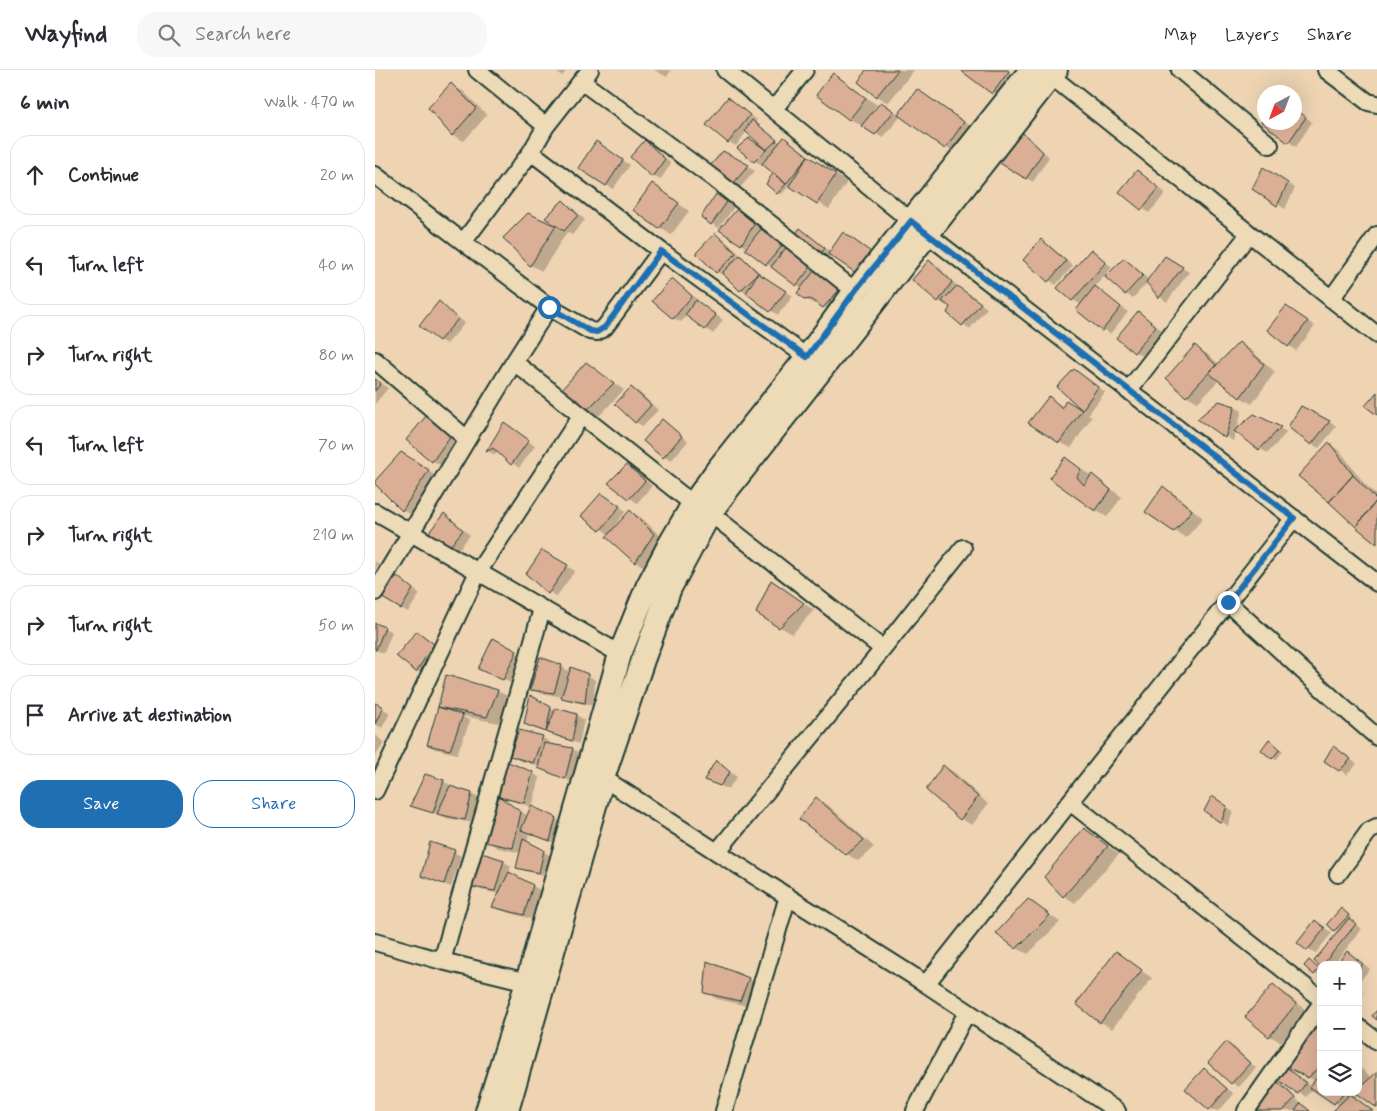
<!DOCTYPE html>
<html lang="en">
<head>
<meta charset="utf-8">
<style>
  :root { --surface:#fff; --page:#f7f7f7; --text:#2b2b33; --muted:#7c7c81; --line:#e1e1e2; --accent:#1f6fb2 }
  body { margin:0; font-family:Mynerve,sans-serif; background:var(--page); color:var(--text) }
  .controls { position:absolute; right:15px; bottom:15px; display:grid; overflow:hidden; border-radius:10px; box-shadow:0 5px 20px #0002 }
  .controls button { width:45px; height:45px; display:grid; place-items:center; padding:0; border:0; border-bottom:1px solid var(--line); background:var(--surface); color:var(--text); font:25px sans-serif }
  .compass { position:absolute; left:882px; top:15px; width:45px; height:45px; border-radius:50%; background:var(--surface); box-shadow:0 5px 20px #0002; rotate:221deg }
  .stop { position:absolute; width:15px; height:15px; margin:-11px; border:4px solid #1f6fb2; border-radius:50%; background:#fff }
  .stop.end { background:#1f6fb2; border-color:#fff; box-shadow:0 1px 5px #0008 }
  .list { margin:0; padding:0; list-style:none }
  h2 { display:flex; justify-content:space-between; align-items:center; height:65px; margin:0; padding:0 20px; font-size:21px }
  h2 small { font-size:16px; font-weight:400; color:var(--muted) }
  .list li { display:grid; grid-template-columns:32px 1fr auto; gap:15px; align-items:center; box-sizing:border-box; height:80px; margin:0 10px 10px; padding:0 10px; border:1px solid var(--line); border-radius:20px }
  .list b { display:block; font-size:19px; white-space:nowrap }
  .list em { font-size:16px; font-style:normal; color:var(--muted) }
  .actions { display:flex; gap:10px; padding:15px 20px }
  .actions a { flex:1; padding:11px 0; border:1px solid var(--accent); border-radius:20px; text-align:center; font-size:18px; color:var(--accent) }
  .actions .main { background:var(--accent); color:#fff }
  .icon { flex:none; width:28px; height:28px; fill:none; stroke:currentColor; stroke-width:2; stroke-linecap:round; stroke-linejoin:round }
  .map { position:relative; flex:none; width:1002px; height:1041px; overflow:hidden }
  header { display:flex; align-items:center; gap:30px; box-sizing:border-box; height:70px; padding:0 25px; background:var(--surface); border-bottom:1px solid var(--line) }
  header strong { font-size:24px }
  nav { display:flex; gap:28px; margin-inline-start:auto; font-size:18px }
  .search { width:350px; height:45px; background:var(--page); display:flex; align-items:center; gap:12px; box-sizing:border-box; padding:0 18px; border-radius:20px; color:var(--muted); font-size:19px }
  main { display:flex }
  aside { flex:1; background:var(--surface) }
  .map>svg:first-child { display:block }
  .shadow { fill:#0003; fill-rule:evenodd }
  .building { fill:#dbaf96; stroke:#1f3d34 }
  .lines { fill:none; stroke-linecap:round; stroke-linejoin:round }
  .street-casing { stroke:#1f3d34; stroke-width:20 }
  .secondary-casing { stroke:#1f3d34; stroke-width:26 }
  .street { stroke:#eddab7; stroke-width:16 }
  .secondary { stroke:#eddab7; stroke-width:22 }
  .route { stroke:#1f6fb2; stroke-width:6 }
</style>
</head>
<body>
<header>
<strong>Wayfind</strong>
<div class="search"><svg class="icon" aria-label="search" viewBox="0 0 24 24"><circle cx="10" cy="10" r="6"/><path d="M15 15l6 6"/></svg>Search here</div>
<nav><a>Map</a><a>Layers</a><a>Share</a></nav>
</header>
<main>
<aside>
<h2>6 min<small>Walk · 470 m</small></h2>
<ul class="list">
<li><svg class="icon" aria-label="ahead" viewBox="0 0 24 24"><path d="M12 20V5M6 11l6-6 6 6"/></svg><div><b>Continue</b></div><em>20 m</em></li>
<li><svg class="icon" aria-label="left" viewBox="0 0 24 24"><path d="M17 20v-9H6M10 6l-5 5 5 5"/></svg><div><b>Turn left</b></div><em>40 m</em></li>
<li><svg class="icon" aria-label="right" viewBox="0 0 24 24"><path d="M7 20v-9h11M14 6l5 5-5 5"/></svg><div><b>Turn right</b></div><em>80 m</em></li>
<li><svg class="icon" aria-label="left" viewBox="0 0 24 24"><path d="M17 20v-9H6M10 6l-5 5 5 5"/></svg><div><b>Turn left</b></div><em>70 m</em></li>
<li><svg class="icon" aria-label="right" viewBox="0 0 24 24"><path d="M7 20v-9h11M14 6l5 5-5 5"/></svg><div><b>Turn right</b></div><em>210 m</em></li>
<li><svg class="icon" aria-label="right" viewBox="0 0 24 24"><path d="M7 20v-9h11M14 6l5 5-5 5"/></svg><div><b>Turn right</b></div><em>50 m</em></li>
<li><svg class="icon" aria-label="arrive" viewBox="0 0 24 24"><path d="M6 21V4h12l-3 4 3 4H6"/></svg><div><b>Arrive at destination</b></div></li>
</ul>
<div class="actions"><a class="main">Save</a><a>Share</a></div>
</aside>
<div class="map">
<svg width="1002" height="1041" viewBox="0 0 1002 1041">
  <rect width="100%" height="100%" fill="#eed4b3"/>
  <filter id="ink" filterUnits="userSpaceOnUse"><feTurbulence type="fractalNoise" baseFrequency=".02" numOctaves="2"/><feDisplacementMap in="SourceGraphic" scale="10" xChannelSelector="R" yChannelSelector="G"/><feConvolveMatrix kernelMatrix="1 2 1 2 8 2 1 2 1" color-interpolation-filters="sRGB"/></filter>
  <g filter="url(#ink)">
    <path class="shadow" d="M178,0h14l-5,6z
      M279,0h17l-4,7z
      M493,0h46l-26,33 -11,-7 -17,-14z
      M587,0h46l11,9 -15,21z
      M459,4l43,31 -4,5 2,1 14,-4 11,8 18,-25 57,39 -18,25 -56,-38 -18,22 -33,-19z
      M76,15l12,6 24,24 -23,26 -12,-6z
      M354,29l28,21 -2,2 26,21 4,-4 7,4 24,19 31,20 -18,27 -39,-24 -9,10 -14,-11 11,-7 -14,-14 -2,2 -7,-4 -6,-22 17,11 -19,-19 -11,15 -7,-4z
      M919,38l18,14 -16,25 -33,-25 1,-2v2h30z
      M648,65l8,4 18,18 -16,25 -36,-22z
      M271,72l7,4 18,18 -11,16 -7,-4z
      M228,77l27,18 -17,24 -7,-4z
      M349,82l31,19 -16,18 -7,-4z
      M888,99l32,19 -10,21 -31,-21z
      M762,102l29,21 -17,20 -28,-21z
      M277,115l37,26 -18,24 -37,-25z
      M349,130l10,7 -15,21 -7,-4z
      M189,132l7,4 14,14 -13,15 -5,-3 -25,39 -12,-6 -2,-50 33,15z
      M370,145l17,13 -2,2 26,19 34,20 -3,3 29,23 -15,16 -13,-8 -4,1 -8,-5 -4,-11 -35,-24 -26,-20z
      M425,160l31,22 20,-14 26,19 -13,19 -33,-22 -5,7z
      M340,165l8,4 43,39 27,18 -15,19 -37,-25 -15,-15 -2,1 -7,-4z
      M666,171l8,4 24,21 -17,19 -7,-5z
      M716,181l21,16 -17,20 33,25 -18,22 -32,-24 4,-5 -9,-5z
      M790,188l24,14 -22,30 -7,-5 -12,-15 -15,16 -8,-4 -1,-35 7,4 18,17z
      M554,191l8,4 22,23 28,20 -17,21 -7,-5 -16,-20 -1,2 -7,-5 -26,-21z
      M297,210l7,4 20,17 -1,1 25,18 -10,14 -26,-19 -6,7 -8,-4z
      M64,233l26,20 -18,21 -8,-4z
      M919,242l21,14 -19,25 -28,-22z
      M763,243l25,18 -21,25 -7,-4z
      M864,274l12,6 24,22 -23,32 -12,-7 -21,-17 -21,22 -11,-6 -20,-18 29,-31 11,7 12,10z
      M211,294l38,26 -26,27 -11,-7z
      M706,305l24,17 -17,23 4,2 -21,31 -12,-6 -10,-44 15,9 3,-5 18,11 -26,-26z
      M0,310l13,8 -13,16z
      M257,318l7,4 19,18 -15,16 -8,-4z
      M844,333l16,4 7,4 -9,30 -34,-22z
      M926,338l36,18 -18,22 -8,-4z
      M879,346l33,16 -19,21 -8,-4z
      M60,350l22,20 -17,25 -7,-4z
      M287,350l26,21 -17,20 -7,-4z
      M129,354l31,22 -16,22 -20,-16 -4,3 -7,-4z
      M954,374l11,7 24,32 13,13v46z
      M690,389l38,24 19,14 -15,20 -12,-7z
      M38,391l26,17 -25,39 -11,-7 -28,-27z
      M252,395l7,4 18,17 -15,17 -27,-20z
      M789,418l11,6 28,24 -17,20 -11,-7z
      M234,429l17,12 -12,16 2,1 14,-17 12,7 23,23 -18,27 -12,-6 -25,-27 -27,-19z
      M69,444l7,5 19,16 -15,19 -7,-5z
      M167,481l33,20 -19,26 -29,-23z
      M0,491l4,3 -4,6z
      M29,512l16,12 -12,18 -27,-16z
      M397,512l42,28 -22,24 -35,-21z
      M0,554l17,8 -8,21 -9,-3z
      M43,562l23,17 -17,26 -7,-4z
      M118,570l31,17 -13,26 -24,-11z
      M186,596l9,6 18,3 7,5 -2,26 -23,-5 -7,-4 -24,-4 -7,-4z
      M72,607l51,14 11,6 -10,26 -37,-7 8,5 -13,33 -22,-5 -7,-4z
      M156,627l25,14 1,-1 20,5 7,5 -5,24 -46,-16 -8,-5z
      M0,634l15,9 -8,15 -7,-4z
      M145,661l23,7 7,4 -1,3 23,4 8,4 -8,29 -25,-11 -8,-5 -21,-6 -7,-5z
      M0,664l9,9 -9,14z
      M897,673l11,8 -7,9 -3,-2z
      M966,682l16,12 -10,11 -7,-5z
      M341,691l21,16 -9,12 -23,-10z
      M569,696l11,7 33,31 -16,21 -11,-6z
      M158,703l7,5 -8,29 -31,-9 27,18 3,-8 32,14 -6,22 -28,-10 -2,8 24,14 -5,20 -21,-5 -7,-4 3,-14 -23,-5 -11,-7 13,-44z
      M68,711l7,4v2l22,7 7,4 -6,25 -27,-5 -6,-3 -21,-6 -7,-4z
      M442,729l11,6 46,42 -16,14 -11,-7 -46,-35z
      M845,732l13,9 -5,15 -23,-16z
      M710,760l34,24 -44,49 -11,-7 -18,-19z
      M79,782l7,4 -10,31 -29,-12z
      M128,791l8,5 -2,7 31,17 -9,29 -31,-9 -7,-4 6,-12 -18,-4 -7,-4z
      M654,831l31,21 -32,32 -12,-6z
      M967,839l9,8 -2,3 13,9 -29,36h-12l18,-33 -4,-2z
      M940,851l17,12 -17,21 -16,-11z
      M973,882l22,17 -12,14v-18z
      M741,883l36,25 -40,51 -11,-7 -23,-18z
      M333,893l41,16 11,7 -8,21 -35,-8 -12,-7z
      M937,893l9,8 -3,4 -3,-1z
      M898,916l12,7 22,18 -26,31 -12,-6z
      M983,919l6,3 -3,5 -3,-2z
      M946,963v59h37v-26l14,12 -17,20 18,13h-38l5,-5 -27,-18 -7,9 -30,-21zM913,996l9,6 19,9 -5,6 -24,-20z
      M852,973l7,4 22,21 -17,19 -7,-4z
      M829,999l7,5 23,20 -15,17 -9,-2z
      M903,1013l8,4 15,17 10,7h-63z"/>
    <path class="building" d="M491,0h32l-22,27 -18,-15z
      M585,0h47l2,1 -17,23z
      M458,3l33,25 -17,22 -33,-25z
      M76,13l25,25 -24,28 -24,-28z
      M542,19l47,33 -19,27 -47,-34z
      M353,27l22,18 -22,28 -22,-18z
      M506,32l13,9 -19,24 -14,-9z
      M919,38l12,9 -18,26 -27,-21 3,-4v4h30z
      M377,50l25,20 -11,10 -21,-19z
      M648,63l20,19 -17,27 -31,-19z
      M409,67l24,19 -22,28 -24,-20z
      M374,68l17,12 -12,12 -17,-14z
      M270,70l20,19 -13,18 -22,-20z
      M221,71l27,19 -17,26 -28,-18z
      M348,81l26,14 -18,21 -21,-20z
      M433,86l28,18 -19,30 -28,-18z
      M888,97l25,16 -11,23 -25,-17z
      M762,100l22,18 -18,22 -22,-18z
      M398,103l13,11 -9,10 -11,-10z
      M277,113l27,20 -20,26 -26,-19z
      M341,124l11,8 -16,23 -10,-8z
      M188,130l15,15 -14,16 -19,-13z
      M362,139l18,14 -14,22 -22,-15z
      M153,143l28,13 -26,40 -27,-28z
      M425,158l25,20 -7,10 -25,-21z
      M386,159l21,17 -16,19 -21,-16z
      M468,162l28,20 -15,21 -28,-19z
      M340,163l21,20 -20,20 -20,-20z
      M666,169l25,22 -18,21 -25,-22z
      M413,175l25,19 -17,22 -25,-19z
      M716,179l15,13 -34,39 -15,-13z
      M365,185l18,18 -18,18 -18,-18z
      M790,186l18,11 -24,31 -13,-16z
      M749,188l19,17 -18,20 -20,-18z
      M554,190l23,22 -14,20 -26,-22z
      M440,200l24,20 -16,18 -13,-9 -5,1 -8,-7z
      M383,203l28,18 -16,21 -24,-19z
      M297,208l20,18 -19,23 -21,-18z
      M582,216l24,17 -19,23 -15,-13 3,-6 -8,-6z
      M720,216l26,21 -19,24 -26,-21z
      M321,230l20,15 -11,15 -20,-15z
      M64,231l19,18 -19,22 -20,-15z
      M911,236l22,15 -20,26 -21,-17z
      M763,241l18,15 -22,27 -18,-15z
      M864,272l25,22 -24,34 -31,-25z
      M820,275l21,20 -30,32 -20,-19z
      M211,292l28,21 -28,28 -24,-22z
      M699,299l24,18 -16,23 -25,-23z
      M0,309l6,4 -6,8z
      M256,317l20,18 -16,18 -20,-19z
      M1002,322v23l-12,-9z
      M674,326l13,12 4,-8 16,10 -23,33 -31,-20z
      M844,331l16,5 -10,32 -28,-19z
      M926,336l29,15 -19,24 -23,-18z
      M879,344l27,13 -22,23 -25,-19z
      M52,345l24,20 -19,27 -26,-22z
      M287,349l20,17 -19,22 -20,-17z
      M129,352l25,18 -18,25 -18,-17 -7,4z
      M954,372l24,33 -24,27 -31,-26z
      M26,382l28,18 -27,41 -27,-27v-3z
      M690,387l16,12 -4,8 7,8 8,-11 19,16 -16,21 -46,-33z
      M252,394l18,17 -16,18 -21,-16z
      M978,405l24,25 -21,27 -27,-25z
      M788,416l29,24 -18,22 -29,-20z
      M226,423l19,13 -20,25 -19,-15z
      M1002,430v44l-21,-17z
      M255,440l24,24 -19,29 -29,-26z
      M69,443l19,17 -16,20 -20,-15z
      M167,480l26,15 -20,29 -22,-20z
      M22,506l16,13 -12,20 -22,-13z
      M396,510l33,23 -25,25 -23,-15z
      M0,553l10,4 -9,23h-1z
      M42,561l17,13 -18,28 -20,-16z
      M118,568l24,13 -14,29 -25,-11z
      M165,587l22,8 -8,28 -24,-3z
      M196,597l17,7 -3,29 -24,-5z
      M71,605l52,15 -11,27 -49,-10z
      M155,625l21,12 -5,25 -22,-8z
      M0,633l8,4 -8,17z
      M63,637l25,8 -13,35 -23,-5z
      M181,638l21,6 -5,27 -26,-9z
      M144,660l24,6 -10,27 -23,-7z
      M894,669l11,10 -8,10 -11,-9z
      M169,673l29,5 -8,31 -27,-11z
      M958,676l18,13 -12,12 -15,-10z
      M341,690l14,12 -10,14 -16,-6z
      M133,692l25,10 -9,31 -29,-7z
      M568,695l35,32 -18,23 -34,-30z
      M50,704l19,6 -11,33 -23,-7z
      M75,716l22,7 -7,27 -28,-6z
      M124,726l22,16 -8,36 -28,-6z
      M837,726l15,10 -6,17 -17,-12z
      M441,727l48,43 -18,15 -47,-36z
      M156,736l25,11 -6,24 -29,-11z
      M709,758l24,18 -45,51 -19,-20z
      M148,769l21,11 -5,23 -23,-5z
      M55,772l25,8 -11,34 -23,-8z
      M107,783l22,7 -9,31 -23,-4z
      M134,802l24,13 -9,30 -32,-8z
      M653,829l22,16 -34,34 -20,-16z
      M966,838l8,7 -15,16 -7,-7z
      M974,848l7,6 -35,43 -7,-6z
      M940,850l10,8 -18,23 -10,-8z
      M741,881l26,19 -42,53 -24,-19z
      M972,881l16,13 -5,6v-5h-22z
      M934,890l10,9 -5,6 -10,-9z
      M332,891l42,17 -9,23 -36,-8z
      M898,914l23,20 -27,33 -24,-20z
      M1002,940v10l-5,-4z
      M939,958l7,4v32l-13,14 -24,-13z
      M851,972l24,21 -19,21 -23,-21z
      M909,995l22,18 -8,11 -24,-17z
      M829,998l23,21 -18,21 -24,-21z
      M1002,1002v36l-22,-16h3v-3z
      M946,1003v19h23l-10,12 -25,-17z
      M903,1012l17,16 -12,13h-36z
      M975,1024l23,17h-40z
      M926,1033l9,8h-15z"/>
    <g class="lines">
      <g class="street-casing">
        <path id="street" d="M102,0l69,56
          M350,0l202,164 450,349
          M805,0l90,75
          M951,0l42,32 9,2
          M676,6l326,259
          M206,11l132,97 142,113
          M399,39l31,-39
          M156,82l130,99 146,106
          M0,105l174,132 -35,55 179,142
          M89,171l67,-89 15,-26 44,-56
          M956,229l46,-64
          M174,237l41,24 7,1 8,-5 56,-76
          M0,290l92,79
          M753,321l121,-157
          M0,442l245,142
          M335,443l173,136
          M0,522l139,-230
          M853,533c50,44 98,91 149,134
          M228,708l114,74 209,132 191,127
          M0,721l103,-219 103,-156
          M695,732l251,197
          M342,782l166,-203 80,-101
          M963,804l31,-43 8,-4
          M0,872l67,19 85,21
          M67,891l100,-352
          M551,914l368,-466
          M983,957l19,14
          M349,1041l64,-215
          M540,1041l52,-99
          M871,1041l75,-107"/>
      </g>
      <g class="secondary-casing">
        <path id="secondary" d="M112,1041l40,-129 93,-328 28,-69 20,-38 25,-43 24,-34 90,-113 48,-66 176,-221
          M132,1041l96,-333 40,-118 27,-72 40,-75 18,-24 328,-419"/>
      </g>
      <use href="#street" class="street"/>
      <use href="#secondary" class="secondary"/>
    </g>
  </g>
  <g class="lines" filter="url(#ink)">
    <path class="route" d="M174,237l41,24 7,1 8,-5 56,-76 146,106 48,-66 56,-70 383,297 -66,84"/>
  </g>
</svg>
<div class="controls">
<button>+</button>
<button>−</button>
<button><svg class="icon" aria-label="layers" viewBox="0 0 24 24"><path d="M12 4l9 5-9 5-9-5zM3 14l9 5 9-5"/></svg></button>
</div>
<svg class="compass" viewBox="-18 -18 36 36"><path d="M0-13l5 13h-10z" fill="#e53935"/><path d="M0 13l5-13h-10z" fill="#7c7c81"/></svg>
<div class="stop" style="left:174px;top:237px"></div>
<div class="stop end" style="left:853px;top:532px"></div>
</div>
</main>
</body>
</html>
